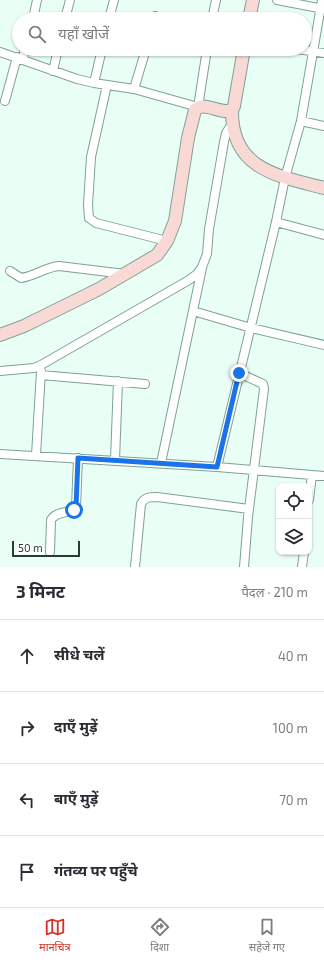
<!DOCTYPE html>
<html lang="hi">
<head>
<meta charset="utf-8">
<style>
  :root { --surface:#fff; --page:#f7f7f7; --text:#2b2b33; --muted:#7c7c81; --line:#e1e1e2; --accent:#d93025 }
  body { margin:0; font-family:"Exo 2","Noto Sans Devanagari",sans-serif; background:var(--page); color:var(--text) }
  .controls { position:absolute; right:12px; bottom:12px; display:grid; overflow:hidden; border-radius:8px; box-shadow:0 1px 3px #0004 }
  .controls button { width:36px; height:36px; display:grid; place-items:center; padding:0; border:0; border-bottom:1px solid var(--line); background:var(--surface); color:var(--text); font:20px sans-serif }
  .scale { position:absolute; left:12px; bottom:10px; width:68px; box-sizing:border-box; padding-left:4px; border:2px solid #2c3a34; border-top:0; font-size:11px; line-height:14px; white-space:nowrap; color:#2c3a34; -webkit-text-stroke:3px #fff; paint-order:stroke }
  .stop { position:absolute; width:12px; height:12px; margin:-9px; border:3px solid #1a73e8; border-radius:50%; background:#fff }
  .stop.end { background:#1a73e8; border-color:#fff; box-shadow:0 1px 4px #0008 }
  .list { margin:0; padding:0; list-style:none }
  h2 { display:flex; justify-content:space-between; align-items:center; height:52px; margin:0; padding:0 16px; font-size:17px }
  h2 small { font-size:13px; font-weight:400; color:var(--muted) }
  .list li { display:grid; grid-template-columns:26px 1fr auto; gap:12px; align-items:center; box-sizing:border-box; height:72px; padding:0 16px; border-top:1px solid var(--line) }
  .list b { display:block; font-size:15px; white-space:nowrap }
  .list em { font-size:13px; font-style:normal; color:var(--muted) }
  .icon { flex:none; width:22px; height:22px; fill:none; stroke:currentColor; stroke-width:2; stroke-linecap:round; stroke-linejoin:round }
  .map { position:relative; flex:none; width:324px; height:567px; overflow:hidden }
  .search { position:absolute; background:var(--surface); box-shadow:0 1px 3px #0004; left:12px; right:12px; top:12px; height:44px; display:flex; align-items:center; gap:10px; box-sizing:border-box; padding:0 14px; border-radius:22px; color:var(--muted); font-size:15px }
  .sheet { height:340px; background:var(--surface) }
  nav { display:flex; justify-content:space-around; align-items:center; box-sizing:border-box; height:56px; border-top:1px solid var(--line); background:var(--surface); font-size:11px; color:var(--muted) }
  nav a { display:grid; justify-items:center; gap:2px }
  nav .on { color:var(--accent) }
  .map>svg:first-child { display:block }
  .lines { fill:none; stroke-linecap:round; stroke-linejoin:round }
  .street-casing { stroke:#7fa193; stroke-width:10 }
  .secondary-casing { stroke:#7fa193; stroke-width:14 }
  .street { stroke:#fff; stroke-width:8 }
  .secondary { stroke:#f9d9d5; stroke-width:12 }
  .route { stroke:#1a73e8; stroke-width:5 }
</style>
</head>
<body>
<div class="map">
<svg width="324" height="567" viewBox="0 0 324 567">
  <rect width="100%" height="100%" fill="#e9fff5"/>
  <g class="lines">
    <g class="street-casing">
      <path id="street" d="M277,0l47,9
        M33,19l4,-19
        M65,19l5,-19
        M109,19l5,-19
        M155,19v-3
        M212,19l4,-19
        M297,49l27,4
        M0,52l77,27 17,4 40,6 64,18 9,-58
        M23,59l2,-10
        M53,71l5,-22
        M94,83l8,-34
        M107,85l-16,72 -3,48 1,13 7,5 71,18
        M134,89l12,-40
        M5,101l12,-44
        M301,121l23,5
        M276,222l48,13
        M10,271l11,7c14,-2 25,-11 38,-12l66,8
        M193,311l58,17 73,17
        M0,371l34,-3 7,-3 148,-85 8,-6 5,-7 5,-13 2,-25 15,-87 2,-9 6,-9
        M239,373l24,11 1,5 -16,128 -4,50
        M41,375l104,9
        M0,454l217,13 107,9
        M36,455l5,-84
        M115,460l3,-79
        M161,463l41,-195
        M217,467l59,-245 9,-44 16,-57 21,-121
        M309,500l3,-25
        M50,552l1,-32c4,-8 15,-7 23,-10l2,-3 2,-49
        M135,567l6,-63c4,-7 8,-7 16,-7l92,12
        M302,567l2,-15"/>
    </g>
    <g class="secondary-casing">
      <path id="secondary" d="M249,19l4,-19
        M232,110c-1,59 45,66 92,78
        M0,335l24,-9 75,-37 58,-34 10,-14 8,-20 13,-83 7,-28c9,-10 25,5 37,0l2,-4 10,-57"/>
    </g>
    <use href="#street" class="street"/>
    <use href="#secondary" class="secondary"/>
  </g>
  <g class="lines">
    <path class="route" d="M74,510l2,-3 2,-49 139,9 22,-94"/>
  </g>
</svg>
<div class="controls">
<button><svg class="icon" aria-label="locate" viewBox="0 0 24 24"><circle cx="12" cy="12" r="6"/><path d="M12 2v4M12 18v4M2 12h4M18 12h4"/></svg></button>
<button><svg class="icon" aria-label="layers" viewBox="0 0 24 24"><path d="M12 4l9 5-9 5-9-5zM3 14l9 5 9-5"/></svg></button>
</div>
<div class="scale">50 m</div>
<div class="stop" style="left:74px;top:510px"></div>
<div class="stop end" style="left:239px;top:373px"></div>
<div class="search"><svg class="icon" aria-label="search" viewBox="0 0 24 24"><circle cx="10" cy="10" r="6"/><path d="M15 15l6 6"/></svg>यहाँ खोजें</div>
</div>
<section class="sheet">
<h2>3 मिनट<small>पैदल · 210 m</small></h2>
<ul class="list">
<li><svg class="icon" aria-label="ahead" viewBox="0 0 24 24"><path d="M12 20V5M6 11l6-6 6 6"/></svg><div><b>सीधे चलें</b></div><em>40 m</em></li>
<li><svg class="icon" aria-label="right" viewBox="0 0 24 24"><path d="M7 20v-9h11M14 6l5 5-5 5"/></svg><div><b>दाएँ मुड़ें</b></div><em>100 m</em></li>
<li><svg class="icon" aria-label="left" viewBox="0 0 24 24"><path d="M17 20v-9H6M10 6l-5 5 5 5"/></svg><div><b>बाएँ मुड़ें</b></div><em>70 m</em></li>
<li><svg class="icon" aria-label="arrive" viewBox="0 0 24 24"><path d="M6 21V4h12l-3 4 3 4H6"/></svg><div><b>गंतव्य पर पहुँचे</b></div></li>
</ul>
</section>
<nav>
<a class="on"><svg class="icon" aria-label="map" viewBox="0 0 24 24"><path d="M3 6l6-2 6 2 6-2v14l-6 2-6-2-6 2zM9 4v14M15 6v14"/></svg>मानचित्र</a>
<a><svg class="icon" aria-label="directions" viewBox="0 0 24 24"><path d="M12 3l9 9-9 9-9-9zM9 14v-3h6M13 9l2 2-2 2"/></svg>दिशा</a>
<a><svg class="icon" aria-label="saved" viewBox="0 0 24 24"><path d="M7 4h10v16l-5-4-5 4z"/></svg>सहेजे गए</a>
</nav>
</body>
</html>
